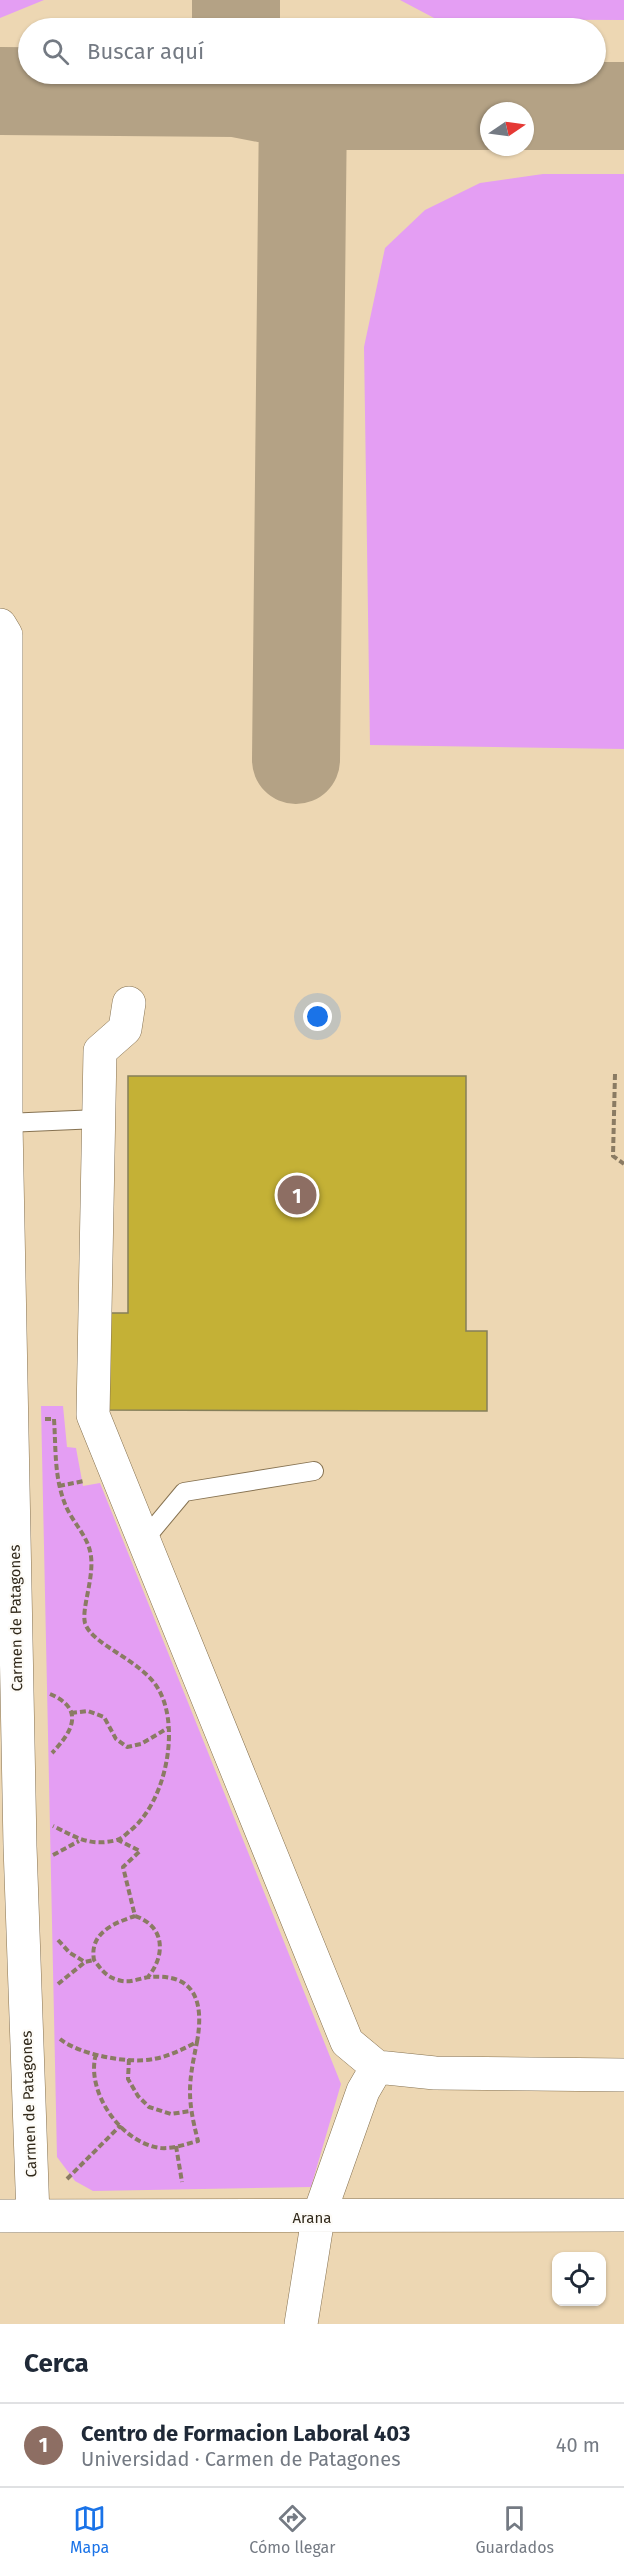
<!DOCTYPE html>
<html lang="es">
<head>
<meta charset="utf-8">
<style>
  :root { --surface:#fff; --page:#f2f2f3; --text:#1f2937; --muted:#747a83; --line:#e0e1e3; --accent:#1a73e8 }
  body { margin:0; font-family:"Fira Sans",sans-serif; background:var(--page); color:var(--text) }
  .controls { position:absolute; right:18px; bottom:18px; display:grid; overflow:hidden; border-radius:12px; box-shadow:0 2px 4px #0004 }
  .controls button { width:54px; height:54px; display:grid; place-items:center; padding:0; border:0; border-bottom:2px solid var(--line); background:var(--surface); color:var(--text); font:30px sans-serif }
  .compass { position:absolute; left:480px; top:102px; width:54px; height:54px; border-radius:50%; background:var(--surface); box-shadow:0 2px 4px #0004; rotate:77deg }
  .you { position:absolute; left:318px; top:1017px; width:21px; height:21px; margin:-15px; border:4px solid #fff; border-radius:50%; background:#1a73e8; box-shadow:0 0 0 9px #1a73e833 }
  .badge { display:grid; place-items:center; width:39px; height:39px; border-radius:50%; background:var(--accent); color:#fff; font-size:20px; font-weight:700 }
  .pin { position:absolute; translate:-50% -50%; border:3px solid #fff; box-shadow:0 2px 6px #0006 }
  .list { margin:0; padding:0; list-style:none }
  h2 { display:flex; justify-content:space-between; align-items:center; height:78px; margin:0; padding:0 24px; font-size:26px }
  h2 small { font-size:20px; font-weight:400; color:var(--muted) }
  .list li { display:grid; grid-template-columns:39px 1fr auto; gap:18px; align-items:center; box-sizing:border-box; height:84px; padding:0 24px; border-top:2px solid var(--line) }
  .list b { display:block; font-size:22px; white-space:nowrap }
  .list p { margin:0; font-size:20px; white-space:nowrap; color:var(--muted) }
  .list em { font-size:20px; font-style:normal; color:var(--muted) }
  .icon { flex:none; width:33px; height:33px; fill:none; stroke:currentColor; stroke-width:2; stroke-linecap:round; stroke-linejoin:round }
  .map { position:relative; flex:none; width:624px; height:2324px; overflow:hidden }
  .search { position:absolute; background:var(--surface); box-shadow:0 2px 4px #0004; left:18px; right:18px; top:18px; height:66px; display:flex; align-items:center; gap:15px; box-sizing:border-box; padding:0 21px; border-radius:33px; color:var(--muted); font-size:22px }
  .sheet { height:162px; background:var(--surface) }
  nav { display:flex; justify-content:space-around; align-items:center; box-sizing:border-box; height:84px; border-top:2px solid var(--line); background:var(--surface); font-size:16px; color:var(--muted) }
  nav a { display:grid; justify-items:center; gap:3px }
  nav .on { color:var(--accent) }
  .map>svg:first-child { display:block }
  .green { fill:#e49ef3 }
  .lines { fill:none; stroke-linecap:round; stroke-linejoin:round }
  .taxiway { stroke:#b4a285; stroke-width:88 }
  .building { fill:#c4b136; stroke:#857f5a; stroke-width:1.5 }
  .service-casing { stroke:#867251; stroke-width:20 }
  .minor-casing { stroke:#867251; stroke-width:34 }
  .path { stroke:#8a7b63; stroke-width:4; stroke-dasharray:6 3; stroke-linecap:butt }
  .service { stroke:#fff; stroke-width:18 }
  .minor { stroke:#fff; stroke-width:33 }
  .labels { text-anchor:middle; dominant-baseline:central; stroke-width:4.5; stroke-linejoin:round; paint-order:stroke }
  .street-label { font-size:15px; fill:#31291b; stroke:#fdfbf7 }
</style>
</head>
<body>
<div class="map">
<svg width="624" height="2324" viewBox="0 0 624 2324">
  <rect width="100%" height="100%" fill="#edd7b3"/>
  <path class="green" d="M0,0h44l-44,18z
    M400,0h224v20l-188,-1z
    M543,174h81v575l-254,-4 -6,-398 21,-99 40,-38 55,-27z
    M41,1406h22l4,41 9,1 7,38 17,-3 241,601 -30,103 -218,4 -18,-10 -18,-24z"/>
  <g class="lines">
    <path class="taxiway" d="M236,28v-28
      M0,91l236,2 67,13h321
      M296,760l7,-654"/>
  </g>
  <path class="building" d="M128,1076h338v255h21v80l-385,-1v-97h26z"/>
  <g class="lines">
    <g class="service-casing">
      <path id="service" d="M6,1123l92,-4
        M144,1540l40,-48 130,-21"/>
    </g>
    <g class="minor-casing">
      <path id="minor" d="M0,625l6,10v488l14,723 13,370
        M129,1003l-4,26 -25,22 -7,364 254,627 30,25 58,6 189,2
        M0,2216l624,-1
        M301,2324l17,-106 45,-127 14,-24"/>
    </g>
    <path class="path" d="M615,1074l-2,82 11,8
      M45,1419h9c2,30 0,57 11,85 6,16 21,30 25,47 6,23 -9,57 -5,72 7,23 59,37 75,69 20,39 5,110 -29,138 -4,3 -9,9 -14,10 -28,7 -41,-3 -64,-14
      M59,1486l25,-5
      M50,1694c35,15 23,37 2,59
      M71,1713l17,-2 16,6 12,22 11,8 14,-3 27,-16
      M53,1855l26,-14
      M135,1916c30,10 31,39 13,61
      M58,1940l12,13 15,9 9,-2
      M58,1984l27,-22
      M60,2039c20,16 69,25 94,20 16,-3 29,-10 43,-17 7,-39 -1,-69 -47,-65 -11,1 -20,7 -32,3 -12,-3 -17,-11 -24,-20 -5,-27 20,-37 41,-44l-12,-49 17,-16 -22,-11
      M96,2054c-11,38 26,90 65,94 12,1 25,-4 37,-7 -11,-43 -10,-56 -1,-99
      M129,2059l-1,20 10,17 11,11 22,7 19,-3
      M176,2146l6,36
      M67,2179l54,-54"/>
    <use href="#service" class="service"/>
    <use href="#minor" class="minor"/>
  </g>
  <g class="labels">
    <g class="street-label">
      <text transform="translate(16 1618) rotate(-91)">Carmen de Patagones</text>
      <text transform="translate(29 2104) rotate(-92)">Carmen de Patagones</text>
      <text x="312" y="2218">Arana</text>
    </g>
  </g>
</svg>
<div class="controls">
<button><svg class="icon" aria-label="locate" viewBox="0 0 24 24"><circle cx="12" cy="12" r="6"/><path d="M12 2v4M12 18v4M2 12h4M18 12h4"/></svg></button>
</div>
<svg class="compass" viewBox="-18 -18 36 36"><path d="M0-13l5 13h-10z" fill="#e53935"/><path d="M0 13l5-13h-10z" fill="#747a83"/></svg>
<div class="you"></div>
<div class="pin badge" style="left:297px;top:1195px;background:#8d6e63">1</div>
<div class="search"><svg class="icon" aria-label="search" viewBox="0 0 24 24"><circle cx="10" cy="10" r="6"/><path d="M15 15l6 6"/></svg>Buscar aquí</div>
</div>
<section class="sheet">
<h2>Cerca<small></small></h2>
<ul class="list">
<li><span class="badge" style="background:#8d6e63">1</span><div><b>Centro de Formacion Laboral 403</b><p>Universidad · Carmen de Patagones</p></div><em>40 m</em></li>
</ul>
</section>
<nav>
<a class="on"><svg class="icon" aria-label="map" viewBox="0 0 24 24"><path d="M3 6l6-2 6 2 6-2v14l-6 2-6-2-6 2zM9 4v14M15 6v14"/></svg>Mapa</a>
<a><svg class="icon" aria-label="directions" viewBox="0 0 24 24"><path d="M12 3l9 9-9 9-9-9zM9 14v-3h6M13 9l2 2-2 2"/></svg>Cómo llegar</a>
<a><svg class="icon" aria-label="saved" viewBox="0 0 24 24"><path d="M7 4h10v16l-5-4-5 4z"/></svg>Guardados</a>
</nav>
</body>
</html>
